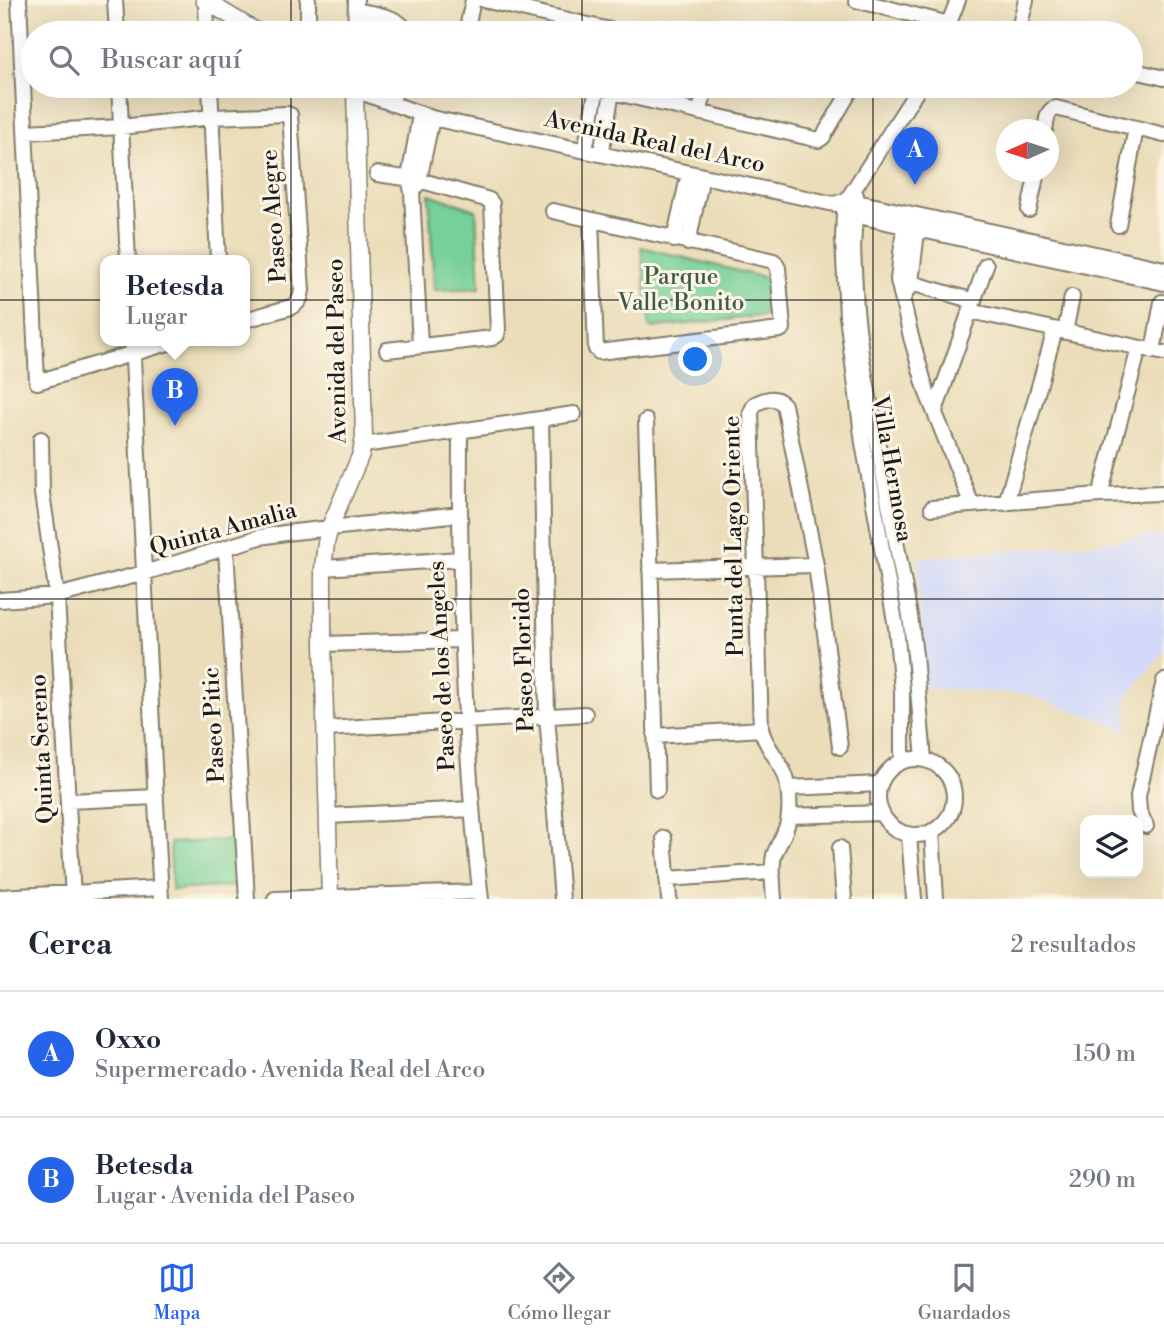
<!DOCTYPE html>
<html lang="es">
<head>
<meta charset="utf-8">
<style>
  :root { --surface:#fff; --page:#f2f2f3; --text:#1f2937; --muted:#747a83; --line:#e0e1e3; --accent:#2563eb }
  body { margin:0; font-family:"Libre Bodoni",serif; background:var(--page); color:var(--text) }
  .controls { position:absolute; right:21px; bottom:21px; display:grid; overflow:hidden; border-radius:14px; box-shadow:0 7px 28px #0002 }
  .controls button { width:63px; height:63px; display:grid; place-items:center; padding:0; border:0; border-bottom:2px solid var(--line); background:var(--surface); color:var(--text); font:35px sans-serif }
  .compass { position:absolute; left:996px; top:119px; width:63px; height:63px; border-radius:50%; background:var(--surface); box-shadow:0 7px 28px #0002; rotate:267deg }
  .you { position:absolute; left:696px; top:360px; width:24px; height:24px; margin:-18px; border:5px solid #fff; border-radius:50%; background:#1a73e8; box-shadow:0 0 0 10px #1a73e833 }
  .badge { display:grid; place-items:center; width:46px; height:46px; border-radius:50%; background:var(--accent); color:#fff; font-size:23px; font-weight:700 }
  .pin { position:absolute; translate:-50% -58px; filter:drop-shadow(0 2px 4px #0008) }
  .pin::after { content:''; position:absolute; top:37px; width:24px; height:21px; background:inherit; clip-path:polygon(0 0,100% 0,50% 100%) }
  .popup { position:absolute; left:100px; top:255px; width:150px; height:91px; box-sizing:border-box; display:grid; place-content:center; border-radius:14px; background:var(--surface); filter:drop-shadow(0 2px 5px #0005); font-size:23px; white-space:nowrap; color:var(--muted) }
  .popup b { font-size:26px; color:var(--text) }
  .popup::after { content:''; position:absolute; left:50%; top:100%; margin-left:-14px; border:14px solid transparent; border-top-color:var(--surface) }
  .list { margin:0; padding:0; list-style:none }
  h2 { display:flex; justify-content:space-between; align-items:center; height:91px; margin:0; padding:0 28px; font-size:30px }
  h2 small { font-size:23px; font-weight:400; color:var(--muted) }
  .list li { display:grid; grid-template-columns:46px 1fr auto; gap:21px; align-items:center; box-sizing:border-box; height:126px; padding:0 28px; border-top:2px solid var(--line) }
  .list b { display:block; font-size:26px; white-space:nowrap }
  .list p { margin:0; font-size:23px; white-space:nowrap; color:var(--muted) }
  .list em { font-size:23px; font-style:normal; color:var(--muted) }
  .icon { flex:none; width:38px; height:38px; fill:none; stroke:currentColor; stroke-width:2; stroke-linecap:round; stroke-linejoin:round }
  .map { position:relative; flex:none; width:1164px; height:899px; overflow:hidden }
  .search { position:absolute; background:var(--surface); box-shadow:0 7px 28px #0002; left:21px; right:21px; top:21px; height:77px; display:flex; align-items:center; gap:18px; box-sizing:border-box; padding:0 24px; border-radius:38px; color:var(--muted); font-size:26px }
  .sheet { height:343px; background:var(--surface) }
  nav { display:flex; justify-content:space-around; align-items:center; box-sizing:border-box; height:98px; border-top:2px solid var(--line); background:var(--surface); font-size:19px; color:var(--muted) }
  nav a { display:grid; justify-items:center; gap:4px }
  nav .on { color:var(--accent) }
  .map>svg:first-child { display:block }
  .built { fill:#d2d9f9 }
  .green { fill:#76d097; stroke:#49765a; stroke-width:2 }
  .lines { fill:none; stroke-linecap:round; stroke-linejoin:round }
  .minor-casing { stroke:#847c6a; stroke-width:18 }
  .tertiary-casing { stroke:#847c6a; stroke-width:19 }
  .minor { stroke:#fff; stroke-width:14 }
  .tertiary { stroke:#fff; stroke-width:16 }
  .grid { fill:none; stroke:#1c1c1c; stroke-width:2; stroke-opacity:0.55 }
  .labels { text-anchor:middle; dominant-baseline:central; stroke-width:6; stroke-linejoin:round; paint-order:stroke }
  .street-label { font-size:23px; fill:#1c1c1c; stroke:#fcf5e5 }
  .park-label { font-size:23px; fill:#3c5b47; stroke:#fcf5e5 }
</style>
</head>
<body>
<div class="map">
<svg width="1164" height="899" viewBox="0 0 1164 899">
  <rect width="100%" height="100%" fill="#fcf5e5"/>
  <filter id="ink" filterUnits="userSpaceOnUse"><feTurbulence type="fractalNoise" baseFrequency=".0143" numOctaves="2"/><feDisplacementMap in="SourceGraphic" scale="14" xChannelSelector="R" yChannelSelector="G"/><feConvolveMatrix kernelMatrix="1 2 1 2 8 2 1 2 1" color-interpolation-filters="sRGB"/></filter>
  <filter id="wash" filterUnits="userSpaceOnUse"><feTurbulence type="fractalNoise" baseFrequency=".00686" numOctaves="4" result="noise"/><feDisplacementMap in="SourceGraphic" scale="28" xChannelSelector="R" yChannelSelector="G"/><feGaussianBlur stdDeviation="1.57" result="paint"/><feColorMatrix in="noise" values="0 0 0 0 0 0 0 0 0 0 0 0 0 0 0 0 0 1.4 0 .05"/><feComposite in="paint" operator="in"/></filter>
  <g filter="url(#wash)">
    <rect width="100%" height="100%" fill="#ebddb9"/>
    <path class="built" d="M1145,535h19v115l-38,49 1,33 -29,-13 -74,-25 -101,-6 -5,-130 180,-15z"/>
    <path class="green" d="M429,194l47,16 4,78 -46,2z
      M641,247l126,31 4,37 -121,13z
      M234,840l2,46 -64,4 -2,-47z"/>
  </g>
  <g filter="url(#ink)">
    <g class="lines">
      <g class="minor-casing">
        <path id="minor" d="M19,0l18,382 141,-42
          M115,0l2,33
          M484,0l138,33
          M856,0l93,24
          M206,1l1,32
          M356,10c18,5 44,5 51,23
          M308,33v-33
          M355,33l1,-33
          M466,33l7,-33
          M945,33l13,-33
          M1018,33l8,-33
          M1131,70l33,8
          M119,86l9,174
          M210,86l8,174
          M355,86v4l77,28 402,86 13,-4 10,2 307,67
          M586,86l233,54 4,-3 26,-44 -1,-4 -14,-3
          M392,104l4,-18
          M700,112l5,-26
          M1045,130c2,-9 1,-20 11,-22l108,27
          M26,132l95,-5 91,-10 75,-3 3,1 12,175c-1,8 -3,13 -11,17l-46,13
          M585,150l12,-62
          M601,154l11,-62
          M377,174l42,6 70,20 3,4 6,126 -1,5 -5,3 -105,12
          M415,188l4,-8 13,-62
          M856,195l-3,53 3,62 5,44 49,262 5,39 9,105
          M1029,210l8,-38
          M553,211l221,50 4,7 5,60 -3,2 -181,22 -3,-3 -5,-128
          M845,213l319,70
          M905,218l-7,62 13,57 16,56 45,112
          M1118,225l18,-97
          M674,240l15,-67
          M688,243l14,-67
          M904,281l70,20
          M903,298l8,-15 7,-61
          M970,311l194,42
          M1065,332l7,-35
          M132,340l29,559
          M420,345l-8,-153 -3,-14 11,-63
          M1153,351l9,-49
          M935,411l51,-146
          M541,419l6,297 15,183
          M646,421l11,369
          M460,431c-1,156 3,312 21,468
          M41,439l1,54 15,103 16,303
          M364,445l210,-31
          M1100,495l39,-147
          M1006,503l49,-173
          M932,508l168,-13 64,-2
          M226,549l21,350
          M323,568l137,-9
          M650,570l166,-5
          M0,600l57,-4 87,-23 116,-36 25,-4 175,-19
          M323,644l139,-4
          M325,729l260,-15
          M655,736l106,-7
          M878 797a38 38 0 1 1 76 0a38 38 0 1 1-76 0Z
          M902,761v-71l-6,-63 -33,-184 -16,-127 -4,-76 1,-27 3,-13 73,-114
          M789,788l91,-4
          M68,801l88,-4
          M328,816l144,-7
          M789,816l93,-3
          M1146,826l-7,-15 -1,-15 26,-115
          M932,831l4,68
          M909,834l5,65
          M664,838l5,61
          M840,848l4,51
          M667,879l106,-7
          M0,897l160,-9
          M275,899l205,-7
          M774,899c-1,-14 -3,-29 0,-44 3,-8 8,-16 11,-24 6,-14 5,-30 3,-44 -2,-22 -22,-37 -27,-58l-10,-317 4,-8c10,-5 20,-9 29,1l32,160 24,182"/>
      </g>
      <g class="tertiary-casing">
        <path id="tertiary" d="M204,0l55,33
          M330,899l-7,-255v-76l3,-25 4,-16 31,-73 3,-17 -9,-347 -8,-4"/>
      </g>
      <use href="#minor" class="minor"/>
      <use href="#tertiary" class="tertiary"/>
    </g>
  </g>
  <path class="grid" d="M291,0v33M582,0v33M873,0v33M291,86v813M582,86v813M873,86v813M0,300h1164M0,599h1164"/>
  <g class="labels">
    <g class="street-label">
      <text transform="translate(655 142) rotate(12)">Avenida Real del Arco</text>
      <text transform="translate(274 216) rotate(-94)">Paseo Alegre</text>
      <text transform="translate(337 351) rotate(-91)">Avenida del Paseo</text>
      <text transform="translate(892 469) rotate(80)">Villa Hermosa</text>
      <text transform="translate(223 529) rotate(-15)">Quinta Amalia</text>
      <text transform="translate(734 536) rotate(-91)">Punta del Lago Oriente</text>
      <text transform="translate(524 660) rotate(-92)">Paseo Florido</text>
      <text transform="translate(442 666) rotate(-93)">Paseo de los Angeles</text>
      <text transform="translate(214 725) rotate(-93)">Paseo Pitic</text>
      <text transform="translate(42 749) rotate(-93)">Quinta Sereno</text>
    </g>
    <g class="park-label">
      <text x="681" y="277">Parque<tspan x="681" dy="26">Valle Bonito</tspan></text>
    </g>
  </g>
</svg>
<div class="controls">
<button><svg class="icon" aria-label="layers" viewBox="0 0 24 24"><path d="M12 4l9 5-9 5-9-5zM3 14l9 5 9-5"/></svg></button>
</div>
<svg class="compass" viewBox="-18 -18 36 36"><path d="M0-13l5 13h-10z" fill="#e53935"/><path d="M0 13l5-13h-10z" fill="#747a83"/></svg>
<div class="you"></div>
<div class="pin badge" style="left:915px;top:185px">A</div>
<div class="pin badge" style="left:175px;top:426px">B</div>
<div class="popup"><b>Betesda</b>Lugar</div>
<div class="search"><svg class="icon" aria-label="search" viewBox="0 0 24 24"><circle cx="10" cy="10" r="6"/><path d="M15 15l6 6"/></svg>Buscar aquí</div>
</div>
<section class="sheet">
<h2>Cerca<small>2 resultados</small></h2>
<ul class="list">
<li><span class="badge">A</span><div><b>Oxxo</b><p>Supermercado · Avenida Real del Arco</p></div><em>150 m</em></li>
<li><span class="badge">B</span><div><b>Betesda</b><p>Lugar · Avenida del Paseo</p></div><em>290 m</em></li>
</ul>
</section>
<nav>
<a class="on"><svg class="icon" aria-label="map" viewBox="0 0 24 24"><path d="M3 6l6-2 6 2 6-2v14l-6 2-6-2-6 2zM9 4v14M15 6v14"/></svg>Mapa</a>
<a><svg class="icon" aria-label="directions" viewBox="0 0 24 24"><path d="M12 3l9 9-9 9-9-9zM9 14v-3h6M13 9l2 2-2 2"/></svg>Cómo llegar</a>
<a><svg class="icon" aria-label="saved" viewBox="0 0 24 24"><path d="M7 4h10v16l-5-4-5 4z"/></svg>Guardados</a>
</nav>
</body>
</html>
